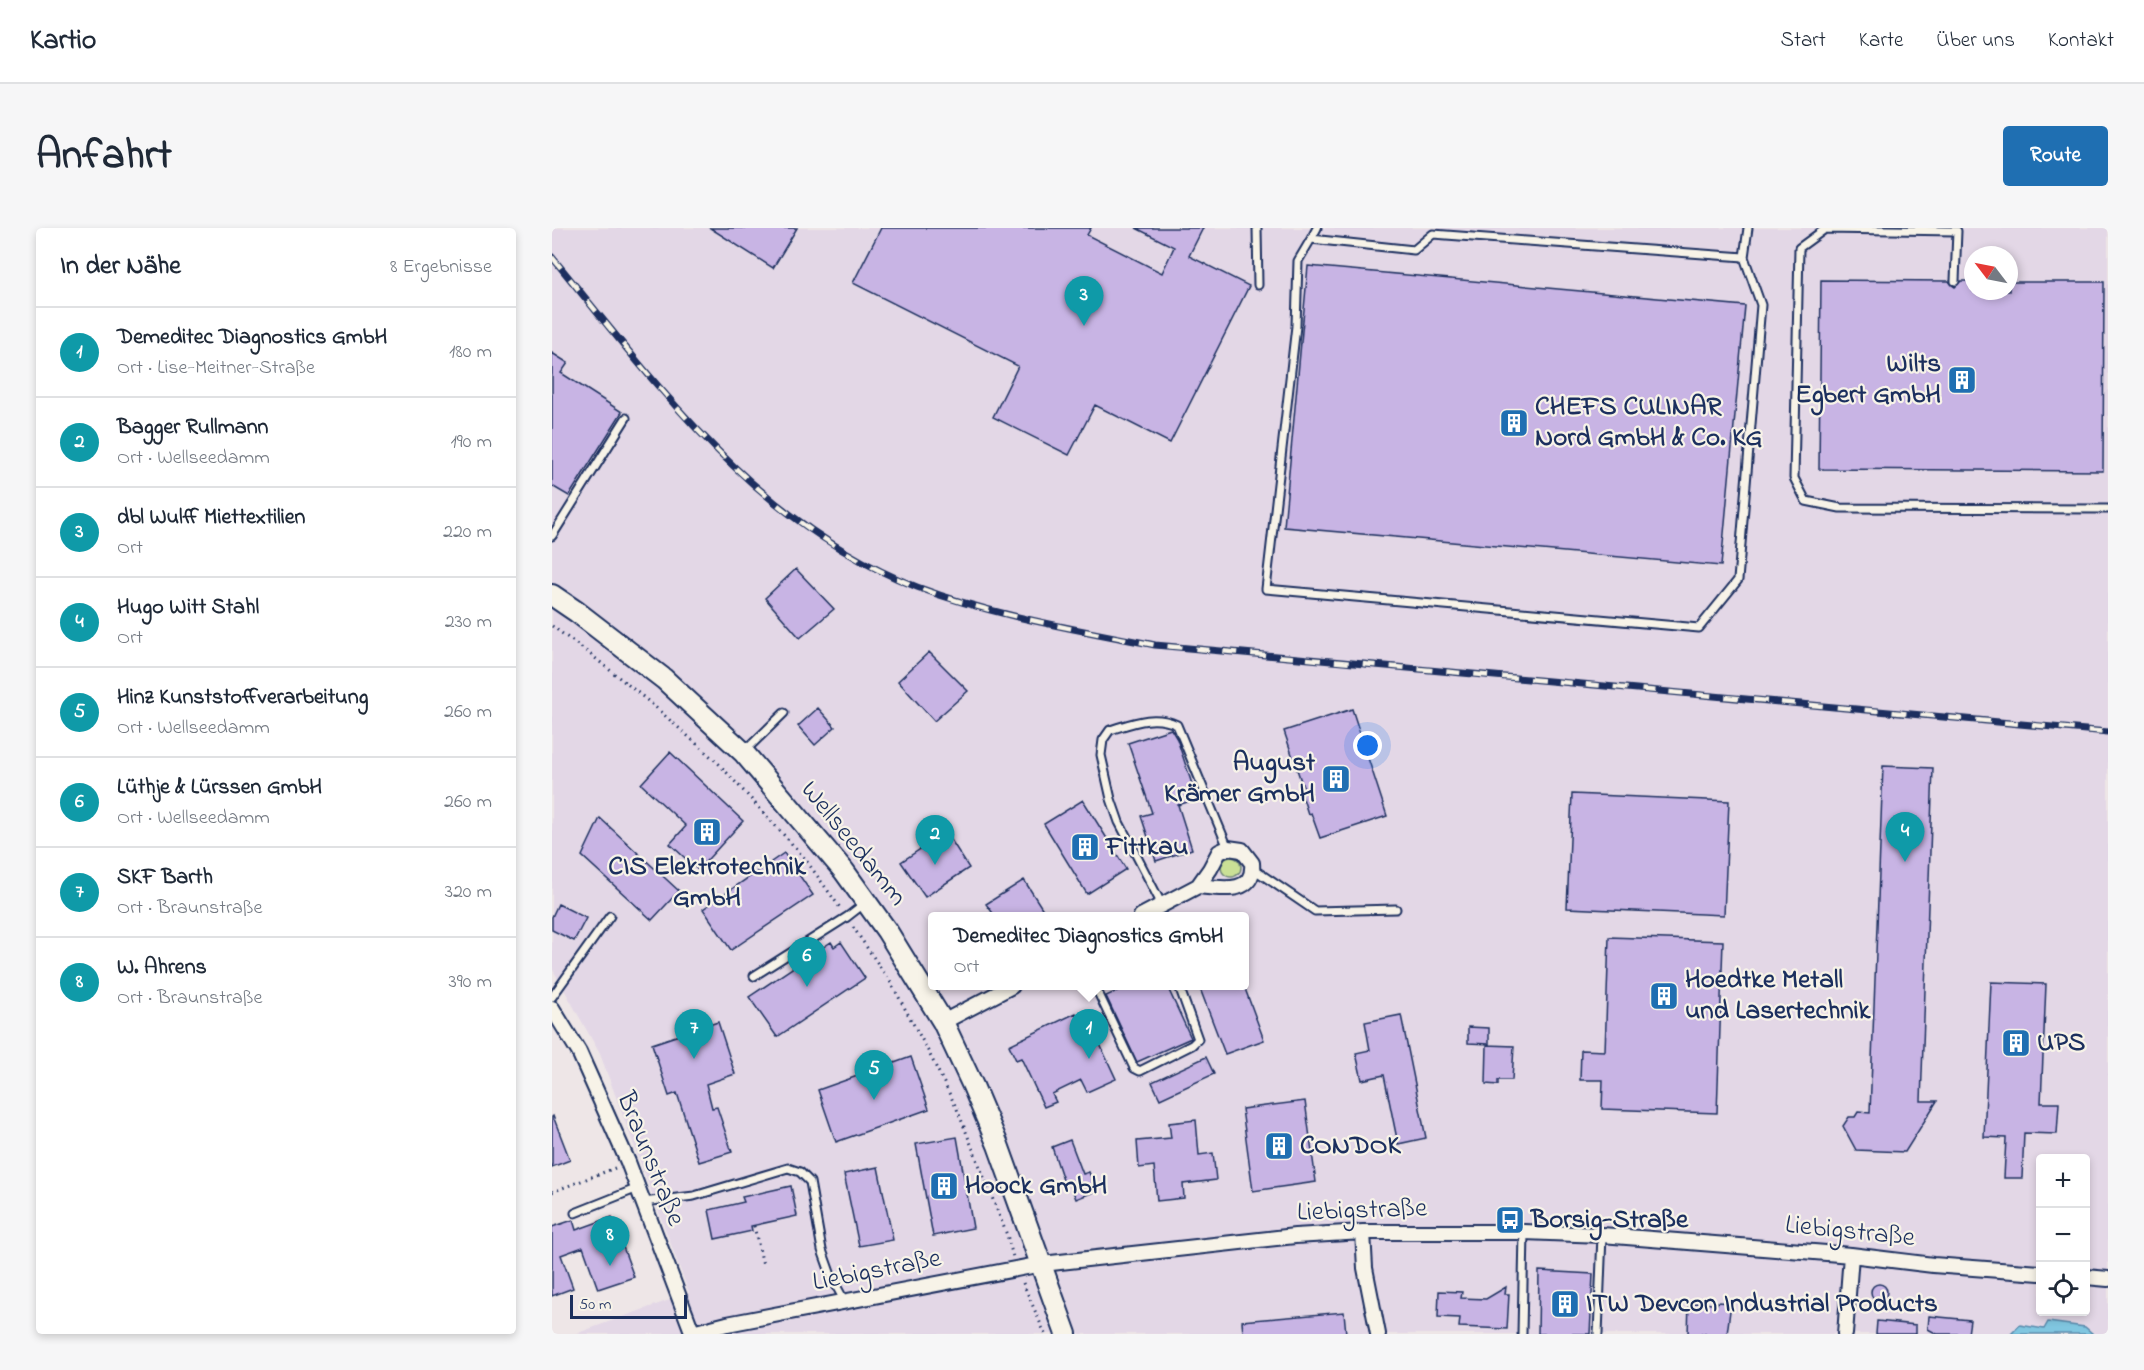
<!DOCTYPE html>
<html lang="de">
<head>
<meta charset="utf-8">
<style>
  :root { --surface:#fff; --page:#f6f6f7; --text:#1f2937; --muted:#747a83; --line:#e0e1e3; --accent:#1f6fb2 }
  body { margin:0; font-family:"Indie Flower",sans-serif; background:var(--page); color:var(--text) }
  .controls { position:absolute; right:18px; bottom:18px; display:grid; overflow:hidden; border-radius:6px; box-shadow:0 3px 9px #0003 }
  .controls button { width:54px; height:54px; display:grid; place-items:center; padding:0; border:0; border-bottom:2px solid var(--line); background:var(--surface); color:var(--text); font:30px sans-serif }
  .compass { position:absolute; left:1412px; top:18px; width:54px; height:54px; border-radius:50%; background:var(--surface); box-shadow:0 3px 9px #0003; rotate:302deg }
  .scale { position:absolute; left:18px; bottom:15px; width:117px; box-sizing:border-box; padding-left:6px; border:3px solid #1b2f5e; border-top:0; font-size:16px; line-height:21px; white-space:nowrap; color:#1b2f5e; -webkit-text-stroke:4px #f7f3e8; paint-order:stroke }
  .you { position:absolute; left:816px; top:518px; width:21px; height:21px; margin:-15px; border:4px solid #fff; border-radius:50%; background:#1a73e8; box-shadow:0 0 0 9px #1a73e833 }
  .badge { display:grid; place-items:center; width:39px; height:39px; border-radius:50%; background:var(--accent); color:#fff; font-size:20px; font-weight:700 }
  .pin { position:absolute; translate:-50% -50px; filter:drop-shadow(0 2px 3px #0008) }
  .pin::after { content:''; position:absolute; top:32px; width:21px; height:18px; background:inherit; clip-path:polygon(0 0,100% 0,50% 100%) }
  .popup { position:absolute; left:376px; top:684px; width:321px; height:78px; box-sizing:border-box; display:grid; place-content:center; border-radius:6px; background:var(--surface); filter:drop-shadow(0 2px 4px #0005); font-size:20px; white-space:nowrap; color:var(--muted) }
  .popup b { font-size:22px; color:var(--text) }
  .popup::after { content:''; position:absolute; left:50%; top:100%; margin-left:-12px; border:12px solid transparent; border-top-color:var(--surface) }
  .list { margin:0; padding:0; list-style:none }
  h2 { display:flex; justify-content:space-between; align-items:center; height:78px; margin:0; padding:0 24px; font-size:26px }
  h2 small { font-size:20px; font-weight:400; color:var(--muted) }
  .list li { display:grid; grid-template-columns:39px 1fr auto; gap:18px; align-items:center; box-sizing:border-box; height:90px; padding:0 24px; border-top:2px solid var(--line) }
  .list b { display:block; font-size:22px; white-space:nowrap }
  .list p { margin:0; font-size:20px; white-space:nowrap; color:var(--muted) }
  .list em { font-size:20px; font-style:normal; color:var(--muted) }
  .icon { flex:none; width:33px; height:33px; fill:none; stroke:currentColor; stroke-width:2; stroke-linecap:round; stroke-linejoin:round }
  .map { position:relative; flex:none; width:1556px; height:1106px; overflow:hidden; border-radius:6px }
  header { display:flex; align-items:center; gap:36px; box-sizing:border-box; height:84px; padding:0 30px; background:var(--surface); border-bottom:2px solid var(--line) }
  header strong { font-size:28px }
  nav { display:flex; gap:33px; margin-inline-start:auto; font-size:21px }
  .intro { display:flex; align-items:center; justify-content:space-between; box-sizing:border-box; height:144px; padding:0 36px }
  h1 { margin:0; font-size:42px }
  .button { padding:15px 27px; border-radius:6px; background:var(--accent); color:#fff; font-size:21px; font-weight:700 }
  main { display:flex; gap:36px; padding:0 36px }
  aside { flex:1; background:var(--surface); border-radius:6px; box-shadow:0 3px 9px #0003 }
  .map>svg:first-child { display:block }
  .built { fill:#e3d7e6; fill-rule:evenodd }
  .green { fill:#cae096; stroke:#72887a; stroke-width:1.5 }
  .water { fill:#80c6e0; stroke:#588aac; stroke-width:1.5 }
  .building { fill:#c8b4e4; stroke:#1b2f5e; stroke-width:1.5 }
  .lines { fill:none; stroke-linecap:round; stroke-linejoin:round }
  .lane-casing { stroke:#1b2f5e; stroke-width:11 }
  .street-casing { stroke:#1b2f5e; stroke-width:18 }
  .secondary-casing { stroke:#1b2f5e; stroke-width:24 }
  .path { stroke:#1b2f5e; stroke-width:3; stroke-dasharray:1.5 4.5; stroke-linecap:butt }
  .lane { stroke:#f7f3e8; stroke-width:7 }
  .street { stroke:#f7f3e8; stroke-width:14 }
  .secondary { stroke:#f7f3e8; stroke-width:20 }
  .rail-casing { stroke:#1b2f5e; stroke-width:7 }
  .rail { stroke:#f7f3e8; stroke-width:4.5; stroke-dasharray:14; stroke-linecap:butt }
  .labels { text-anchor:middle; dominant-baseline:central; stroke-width:4.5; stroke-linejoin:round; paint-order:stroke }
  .poi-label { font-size:27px; font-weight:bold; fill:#1b2f5e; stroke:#f7f3e8; text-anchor:start }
  .street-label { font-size:27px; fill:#1b2f5e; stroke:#f7f3e8 }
</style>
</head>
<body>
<header>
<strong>Kartio</strong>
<nav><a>Start</a><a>Karte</a><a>Über uns</a><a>Kontakt</a></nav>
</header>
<div class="intro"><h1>Anfahrt</h1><a class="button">Route</a></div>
<main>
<aside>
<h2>In der Nähe<small>8 Ergebnisse</small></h2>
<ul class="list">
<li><span class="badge" style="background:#0f9aa8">1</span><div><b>Demeditec Diagnostics GmbH</b><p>Ort · Lise-Meitner-Straße</p></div><em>180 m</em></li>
<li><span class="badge" style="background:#0f9aa8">2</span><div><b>Bagger Rullmann</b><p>Ort · Wellseedamm</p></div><em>190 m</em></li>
<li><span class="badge" style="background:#0f9aa8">3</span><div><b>dbl Wulff Miettextilien</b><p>Ort</p></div><em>220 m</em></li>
<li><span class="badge" style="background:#0f9aa8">4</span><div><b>Hugo Witt Stahl</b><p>Ort</p></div><em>230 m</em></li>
<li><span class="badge" style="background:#0f9aa8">5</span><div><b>Hinz Kunststoffverarbeitung</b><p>Ort · Wellseedamm</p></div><em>260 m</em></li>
<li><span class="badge" style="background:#0f9aa8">6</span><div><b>Lüthje &amp; Lürssen GmbH</b><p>Ort · Wellseedamm</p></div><em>260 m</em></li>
<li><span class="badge" style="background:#0f9aa8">7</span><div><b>SKF Barth</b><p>Ort · Braunstraße</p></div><em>320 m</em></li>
<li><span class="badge" style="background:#0f9aa8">8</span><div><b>W. Ahrens</b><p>Ort · Braunstraße</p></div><em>390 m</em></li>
</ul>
</aside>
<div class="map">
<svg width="1556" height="1106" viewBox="0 0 1556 1106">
  <rect width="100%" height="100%" fill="#eee6e7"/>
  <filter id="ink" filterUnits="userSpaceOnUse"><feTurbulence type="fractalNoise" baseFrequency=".0167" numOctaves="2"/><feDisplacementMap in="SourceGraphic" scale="12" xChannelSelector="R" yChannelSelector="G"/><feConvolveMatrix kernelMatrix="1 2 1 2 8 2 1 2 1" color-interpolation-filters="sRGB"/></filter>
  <g filter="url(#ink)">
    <path class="built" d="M0,0h1556v1106h-1533l114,-41 -89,-239 -48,-86zM1421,27h36v36h-36zM381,688h312v70h-312zM1488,930h46v154h-46z"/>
    <path class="green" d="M669 639a10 10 0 1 1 20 0a10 10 0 1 1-20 0Z"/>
    <path class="water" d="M1496,1094l37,5 8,7h-82l9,-9 24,4z"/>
    <path class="building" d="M158,0h87l-24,40z
      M329,0h210l-4,7 75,38 12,-26 -38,-19h67l-14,28 60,30 -79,157 -75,-38 -26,50 -76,-38 25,-51 -165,-83z
      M756,38l437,40 -24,260 -437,-39z
      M1269,52l128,1 3,4 3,2 6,-6h12v10h36v-9h95l-1,189 -284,-2z
      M0,125l16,10 -7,10 61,39 -53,84 -17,-10z
      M244,341l38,40 -34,29 -35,-40z
      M377,424l39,39 -34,30 -36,-40z
      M266,480l17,19 -20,18 -17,-19z
      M800,481l35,107 -67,22 -9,-25 -3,1 -7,-22 3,-2 -20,-59z
      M619,501l6,10 20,60 -19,6 14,44 -36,12 -15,-45 11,-3 -24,-70z
      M118,524l73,69 -45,49 -28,-26 16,-18 -45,-42z
      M1331,538l50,2 -12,333h16l-32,51 -49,-2 -13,-24 6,-9h6l3,-5 12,1z
      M1020,566l157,7 -5,114 -157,-7z
      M531,572l43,69 -39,25 -43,-70z
      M48,590l79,73 -27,29 -70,-64z
      M394,604l23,36 -44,29 -24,-35z
      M232,625l29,42 -82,55 -28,-41z
      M472,652l23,36h-52l-9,-12z
      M6,676l28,14 -12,23 -22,-11v-13z
      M1057,709l114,4 -6,172 -115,-4 1,-29h-23l1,-30 24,1z
      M279,714l3,5 7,-5 24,36 -88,59 -28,-40z
      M1439,754l55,2 -5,119h18l-2,31 -33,-1 -2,45h-18l2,-40 -22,-1z
      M576,758h39l24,52 -54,24 -31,-66z
      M647,758h45l20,54 -39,14z
      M524,785l7,15 8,-3 25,54 -29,13 -6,-12 -29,14 4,8 -12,5 -23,-49 -5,2 -7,-15z
      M849,787l25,123 -28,6 -14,-69 -22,5 -6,-27 14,-3 -5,-28z
      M166,794l17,52 -29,10 6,24 5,-1 15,45 -33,10 -22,-69 -8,3 -17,-52z
      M916,799l21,1v16l-21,-1z
      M935,817l27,1 -2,34h-14v5l-12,-1z
      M359,829l18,52 -93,33 -18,-52z
      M654,829l8,17 -54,25 -8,-17z
      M753,873l11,81 -63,9 -11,-82z
      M1,888l17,44 -18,7v-50z
      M644,892l3,35 14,-2 3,27 -33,4 1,14 -27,3 -3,-35 -15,2 -2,-27 34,-3 -2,-15z
      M405,909l16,91 -40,8 -17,-92z
      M518,912l13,34 6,-2 7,19 -20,8 -7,-18 -5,2 -12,-36z
      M326,939l15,73 -34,6 -15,-72z
      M239,958l6,30 -46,10 1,5 -37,8 -6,-29 35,-8 -2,-5z
      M60,989l22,60 -36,12 -15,-42 -22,8 12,33 -21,8v-69l21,-7 3,10z
      M987,1043l54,3 -3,60h-52z
      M1319 1064a8 8 0 1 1 16 0a8 8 0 1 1-16 0Z
      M954,1059l-1,7h4l-2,35 -48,-2 1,-9 -22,-1 1,-26 23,1 -1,6 25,1z
      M1165,1074l14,1 -4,31h-39l1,-31 28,1z
      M792,1084l2,22h-103l-1,-13z
      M1377,1088l41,4 -2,14h-31l-9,-5z
      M1325,1093l39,4v9h-40z"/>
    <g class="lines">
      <g class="lane-casing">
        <path id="lane" d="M705,0l1,57
          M765,0l-6,11 103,11 19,-16 311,23
          M759,11l-13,22 -2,65 -30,263 433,39 39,-48 23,-275 -17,-48 4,-29
          M1403,53l2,-50 -132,-2 -26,19 -5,230 12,23 34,7 268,1
          M0,308l74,-118
          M193,523l39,-38
          M700,640l63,43 81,-2
          M610,677l-43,-83 -8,-23 -10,-44 2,-15 7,-10c23,-7 44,-16 67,-5l51,123
          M202,748l93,-59 18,-14
          M543,758l39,82 6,3 52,-26 6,-6 -19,-53
          M0,769l58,-81
          M91,974l51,-6 94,-28 12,4 10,10 12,68 10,28 13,24
          M23,985l63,-25
          M970,1106l2,-102
          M1046,1106l4,-99"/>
      </g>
      <g class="street-casing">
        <path id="street" d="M589,688l57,-30 12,-17 9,-17 9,-4 14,2 10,13c3,33 -33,25 -54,23
          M0,780l27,44 49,110 65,172
          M391,794l69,-36
          M811,1004l2,36 13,66
          M1534,1049l22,2
          M140,1105l35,-9 315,-60 253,-28 68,-4h161l78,3 249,20 82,10 107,8
          M1293,1106l6,-79"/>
      </g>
      <g class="secondary-casing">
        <path id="secondary" d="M0,367l25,17 87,67 80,74 100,118 43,60 56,91 30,64 25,59 68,189"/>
      </g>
      <path class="path" d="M0,398l43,32 58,47 66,59 84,92 38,53
        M301,699l38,56 35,64 31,62 50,126 6,22
        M0,964l63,-24
        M202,998l9,39
        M471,1055l22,51"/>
      <use href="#lane" class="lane"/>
      <use href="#street" class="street"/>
      <use href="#secondary" class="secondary"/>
      <g class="rail-casing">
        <path id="rail" d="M0,29c106,129 204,267 365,330 77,29 158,42 238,58l953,87"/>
      </g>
      <use href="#rail" class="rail"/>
    </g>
  </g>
  <defs>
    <g id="building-square" transform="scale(1.5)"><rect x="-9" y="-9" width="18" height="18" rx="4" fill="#1f6fb2" stroke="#f7f3e8"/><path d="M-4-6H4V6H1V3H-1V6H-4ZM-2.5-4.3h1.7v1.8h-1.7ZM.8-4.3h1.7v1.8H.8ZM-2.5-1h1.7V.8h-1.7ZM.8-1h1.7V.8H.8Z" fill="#fff"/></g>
    <g id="bus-square" transform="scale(1.5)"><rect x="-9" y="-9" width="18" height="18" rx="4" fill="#1f6fb2" stroke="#f7f3e8"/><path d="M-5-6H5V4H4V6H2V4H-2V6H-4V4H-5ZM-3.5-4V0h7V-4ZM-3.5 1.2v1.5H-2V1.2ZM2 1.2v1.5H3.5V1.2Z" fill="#fff"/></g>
  </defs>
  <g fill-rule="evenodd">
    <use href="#building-square" x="1410" y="152"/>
    <use href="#building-square" x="962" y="195"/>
    <use href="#building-square" x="784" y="551"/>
    <use href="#building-square" x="155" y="604"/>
    <use href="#building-square" x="533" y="619"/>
    <use href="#building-square" x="1112" y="768"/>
    <use href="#building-square" x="1464" y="815"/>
    <use href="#building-square" x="727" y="918"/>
    <use href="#building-square" x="392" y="958"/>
    <use href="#bus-square" x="958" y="992"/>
    <use href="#building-square" x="1013" y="1076"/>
  </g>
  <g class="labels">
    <g class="poi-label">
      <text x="1389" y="136" text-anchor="end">Wilts<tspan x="1389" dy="31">Egbert GmbH</tspan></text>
      <text x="983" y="179">CHEFS CULINAR<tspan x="983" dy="31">Nord GmbH &amp; Co. KG</tspan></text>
      <text x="763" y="535" text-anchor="end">August<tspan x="763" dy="31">Krämer GmbH</tspan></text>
      <text x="554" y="619">Fittkau</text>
      <text x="155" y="639" text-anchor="middle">CIS Elektrotechnik<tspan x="155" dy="31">GmbH</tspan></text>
      <text x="1133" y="752">Hoedtke Metall<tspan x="1133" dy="31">und Lasertechnik</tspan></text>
      <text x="1485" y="815">UPS</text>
      <text x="748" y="918">CONDOK</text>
      <text x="413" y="958">Hoock GmbH</text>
      <text x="979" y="992">Borsig-Straße</text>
      <text x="1034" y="1076">ITW Devcon Industrial Products</text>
    </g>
    <g class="street-label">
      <text transform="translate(301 616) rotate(51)">Wellseedamm</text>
      <text transform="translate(98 931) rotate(68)">Braunstraße</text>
      <text transform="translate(810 983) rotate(-2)">Liebigstraße</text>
      <text transform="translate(1298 1004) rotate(6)">Liebigstraße</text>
      <text transform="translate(325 1043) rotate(-11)">Liebigstraße</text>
    </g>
  </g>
</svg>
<div class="controls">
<button>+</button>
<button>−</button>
<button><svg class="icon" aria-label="locate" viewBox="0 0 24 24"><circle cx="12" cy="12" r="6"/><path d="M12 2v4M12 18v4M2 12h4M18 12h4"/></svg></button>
</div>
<svg class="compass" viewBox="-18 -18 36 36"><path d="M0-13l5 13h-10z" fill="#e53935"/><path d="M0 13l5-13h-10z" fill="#747a83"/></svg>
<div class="scale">50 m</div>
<div class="you"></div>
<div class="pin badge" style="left:537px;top:831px;background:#0f9aa8">1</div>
<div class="popup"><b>Demeditec Diagnostics GmbH</b>Ort</div>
<div class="pin badge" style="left:383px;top:637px;background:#0f9aa8">2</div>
<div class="pin badge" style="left:532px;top:98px;background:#0f9aa8">3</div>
<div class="pin badge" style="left:1353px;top:634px;background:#0f9aa8">4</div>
<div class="pin badge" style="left:322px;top:872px;background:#0f9aa8">5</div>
<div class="pin badge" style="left:255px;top:759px;background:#0f9aa8">6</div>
<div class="pin badge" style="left:142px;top:831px;background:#0f9aa8">7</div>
<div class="pin badge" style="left:58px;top:1038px;background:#0f9aa8">8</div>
</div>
</main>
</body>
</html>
